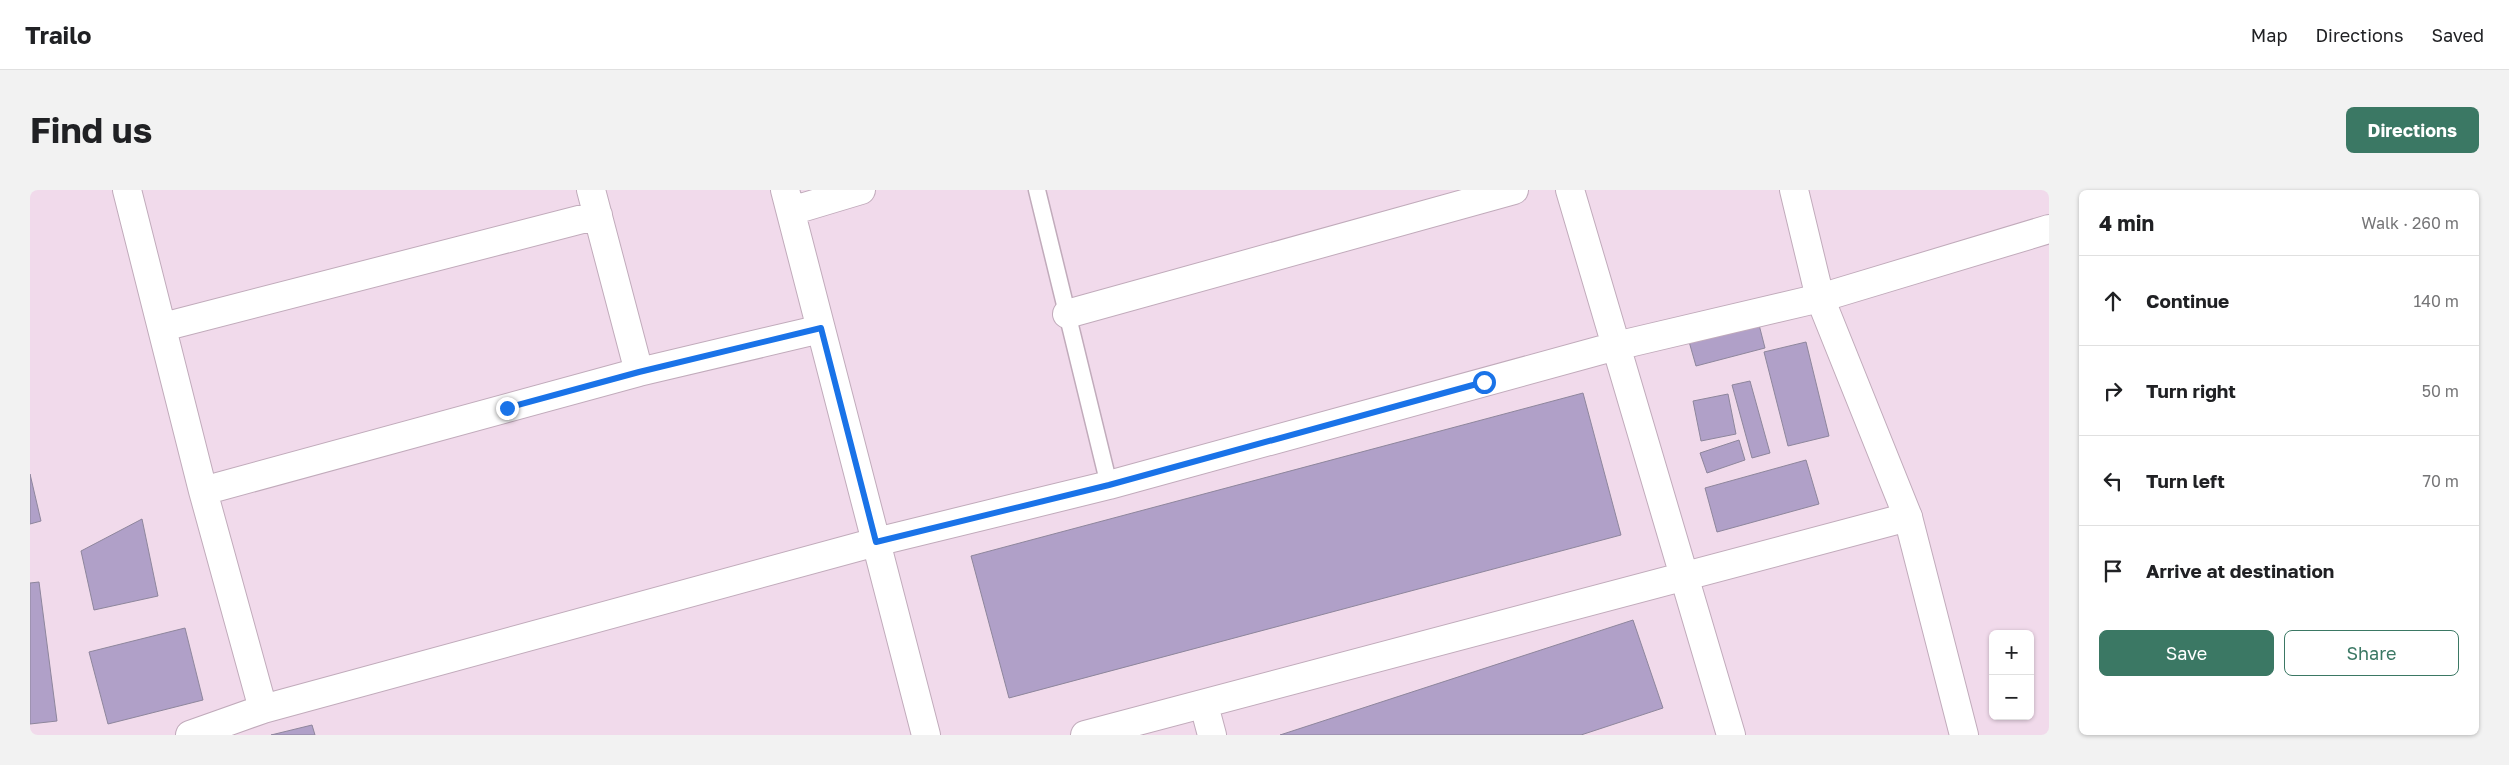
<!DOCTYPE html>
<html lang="en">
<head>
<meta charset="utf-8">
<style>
  :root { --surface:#fff; --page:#f2f2f2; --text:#202124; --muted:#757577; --line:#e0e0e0; --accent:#3b7864 }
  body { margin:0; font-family:"Golos Text",sans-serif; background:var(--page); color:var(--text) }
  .controls { position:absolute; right:15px; bottom:15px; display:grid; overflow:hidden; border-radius:8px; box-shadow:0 1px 4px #0004 }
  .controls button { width:45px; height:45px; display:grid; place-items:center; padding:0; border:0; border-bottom:1px solid var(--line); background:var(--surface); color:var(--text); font:25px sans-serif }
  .stop { position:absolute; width:15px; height:15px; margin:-11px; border:4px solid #1a73e8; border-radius:50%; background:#fff }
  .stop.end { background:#1a73e8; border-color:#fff; box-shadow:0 1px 5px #0008 }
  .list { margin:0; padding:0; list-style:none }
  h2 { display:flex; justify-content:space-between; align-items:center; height:65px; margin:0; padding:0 20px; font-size:21px }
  h2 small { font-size:16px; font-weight:400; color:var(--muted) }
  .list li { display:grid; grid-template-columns:32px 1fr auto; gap:15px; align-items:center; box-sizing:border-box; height:90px; padding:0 20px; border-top:1px solid var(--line) }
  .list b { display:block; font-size:19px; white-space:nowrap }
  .list em { font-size:16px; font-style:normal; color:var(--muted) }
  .actions { display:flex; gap:10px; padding:15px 20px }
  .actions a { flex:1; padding:11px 0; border:1px solid var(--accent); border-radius:8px; text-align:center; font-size:18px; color:var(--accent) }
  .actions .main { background:var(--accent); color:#fff }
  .icon { flex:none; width:28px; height:28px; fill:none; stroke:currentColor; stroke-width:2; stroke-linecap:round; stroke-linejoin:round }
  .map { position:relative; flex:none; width:2019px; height:545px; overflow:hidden; border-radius:8px }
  header { display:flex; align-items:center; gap:30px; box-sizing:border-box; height:70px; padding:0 25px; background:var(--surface); border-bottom:1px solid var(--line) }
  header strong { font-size:24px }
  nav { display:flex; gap:28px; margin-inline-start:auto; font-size:18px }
  .intro { display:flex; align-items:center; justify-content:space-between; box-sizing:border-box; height:120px; padding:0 30px }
  h1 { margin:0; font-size:35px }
  .button { padding:12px 22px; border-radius:8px; background:var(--accent); color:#fff; font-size:18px; font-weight:700 }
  main { display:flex; gap:30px; padding:0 30px }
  aside { flex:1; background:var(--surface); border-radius:8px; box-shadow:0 1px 4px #0004 }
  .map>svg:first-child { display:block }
  .building { fill:#b0a0c8; stroke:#8e869c }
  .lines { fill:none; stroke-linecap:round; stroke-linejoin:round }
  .service-casing { stroke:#c1abbb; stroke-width:19 }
  .minor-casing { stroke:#c1abbb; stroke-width:30 }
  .tertiary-casing { stroke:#c1abbb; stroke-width:30 }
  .service { stroke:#fff; stroke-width:16 }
  .minor { stroke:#fff; stroke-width:28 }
  .tertiary { stroke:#fff; stroke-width:28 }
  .route { stroke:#1a73e8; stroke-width:6 }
</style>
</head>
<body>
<header>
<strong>Trailo</strong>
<nav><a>Map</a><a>Directions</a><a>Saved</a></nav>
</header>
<div class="intro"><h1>Find us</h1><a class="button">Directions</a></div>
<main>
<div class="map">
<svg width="2019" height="545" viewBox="0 0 2019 545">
  <rect width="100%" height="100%" fill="#f1daeb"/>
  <path class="building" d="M1726,123l9,35 -69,18 -10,-35z
    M1776,152l23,94 -41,10 -24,-94z
    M1720,191l20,72 -18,5 -20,-73z
    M1553,203l38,142 -612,163 -38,-142z
    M1698,204l8,40 -35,7 -8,-40z
    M1709,250l6,20 -38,13 -7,-20z
    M1776,270l13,44 -102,28 -12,-44z
    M0,284l11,47 -11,3z
    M112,329l16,77 -64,14 -13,-59z
    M9,392l18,139 -27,3v-141z
    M1603,430l30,88 -82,27h-301z
    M155,438l18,72 -95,24 -19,-72z
    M282,535l3,10h-44z"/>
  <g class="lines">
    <g class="service-casing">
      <path id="service" d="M1007,0l72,295"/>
    </g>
    <g class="minor-casing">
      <path id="minor" d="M97,0l76,301 60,218
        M561,0l48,182
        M755,0l141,545
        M1540,0l161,545
        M761,21l70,-21
        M1037,124l447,-124
        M133,137l435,-112
        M173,301l436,-119 182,-43
        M1174,515l8,30
        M160,545l73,-26 613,-167 233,-57 507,-139 204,-48 229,-69
        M1055,545l823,-218"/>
    </g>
    <g class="tertiary-casing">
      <path id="tertiary" d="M1764,0l26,108 88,219 56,218"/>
    </g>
    <use href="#service" class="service"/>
    <use href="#minor" class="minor"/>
    <use href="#tertiary" class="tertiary"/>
  </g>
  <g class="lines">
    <path class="route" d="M477,218l132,-36 182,-44 55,214 233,-57 375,-103"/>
  </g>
</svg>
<div class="controls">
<button>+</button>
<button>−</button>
</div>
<div class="stop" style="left:1454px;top:192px"></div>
<div class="stop end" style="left:477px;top:218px"></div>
</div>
<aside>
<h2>4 min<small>Walk · 260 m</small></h2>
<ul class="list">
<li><svg class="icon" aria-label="ahead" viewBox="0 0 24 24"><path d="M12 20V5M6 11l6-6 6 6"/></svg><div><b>Continue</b></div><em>140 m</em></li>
<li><svg class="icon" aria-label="right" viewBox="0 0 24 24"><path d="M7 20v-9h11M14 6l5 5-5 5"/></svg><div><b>Turn right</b></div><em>50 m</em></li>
<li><svg class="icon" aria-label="left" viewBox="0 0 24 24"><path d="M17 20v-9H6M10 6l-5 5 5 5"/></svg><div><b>Turn left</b></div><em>70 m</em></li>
<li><svg class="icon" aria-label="arrive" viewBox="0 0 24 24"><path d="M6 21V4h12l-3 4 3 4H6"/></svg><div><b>Arrive at destination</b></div></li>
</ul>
<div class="actions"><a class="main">Save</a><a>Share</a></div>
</aside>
</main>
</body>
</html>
